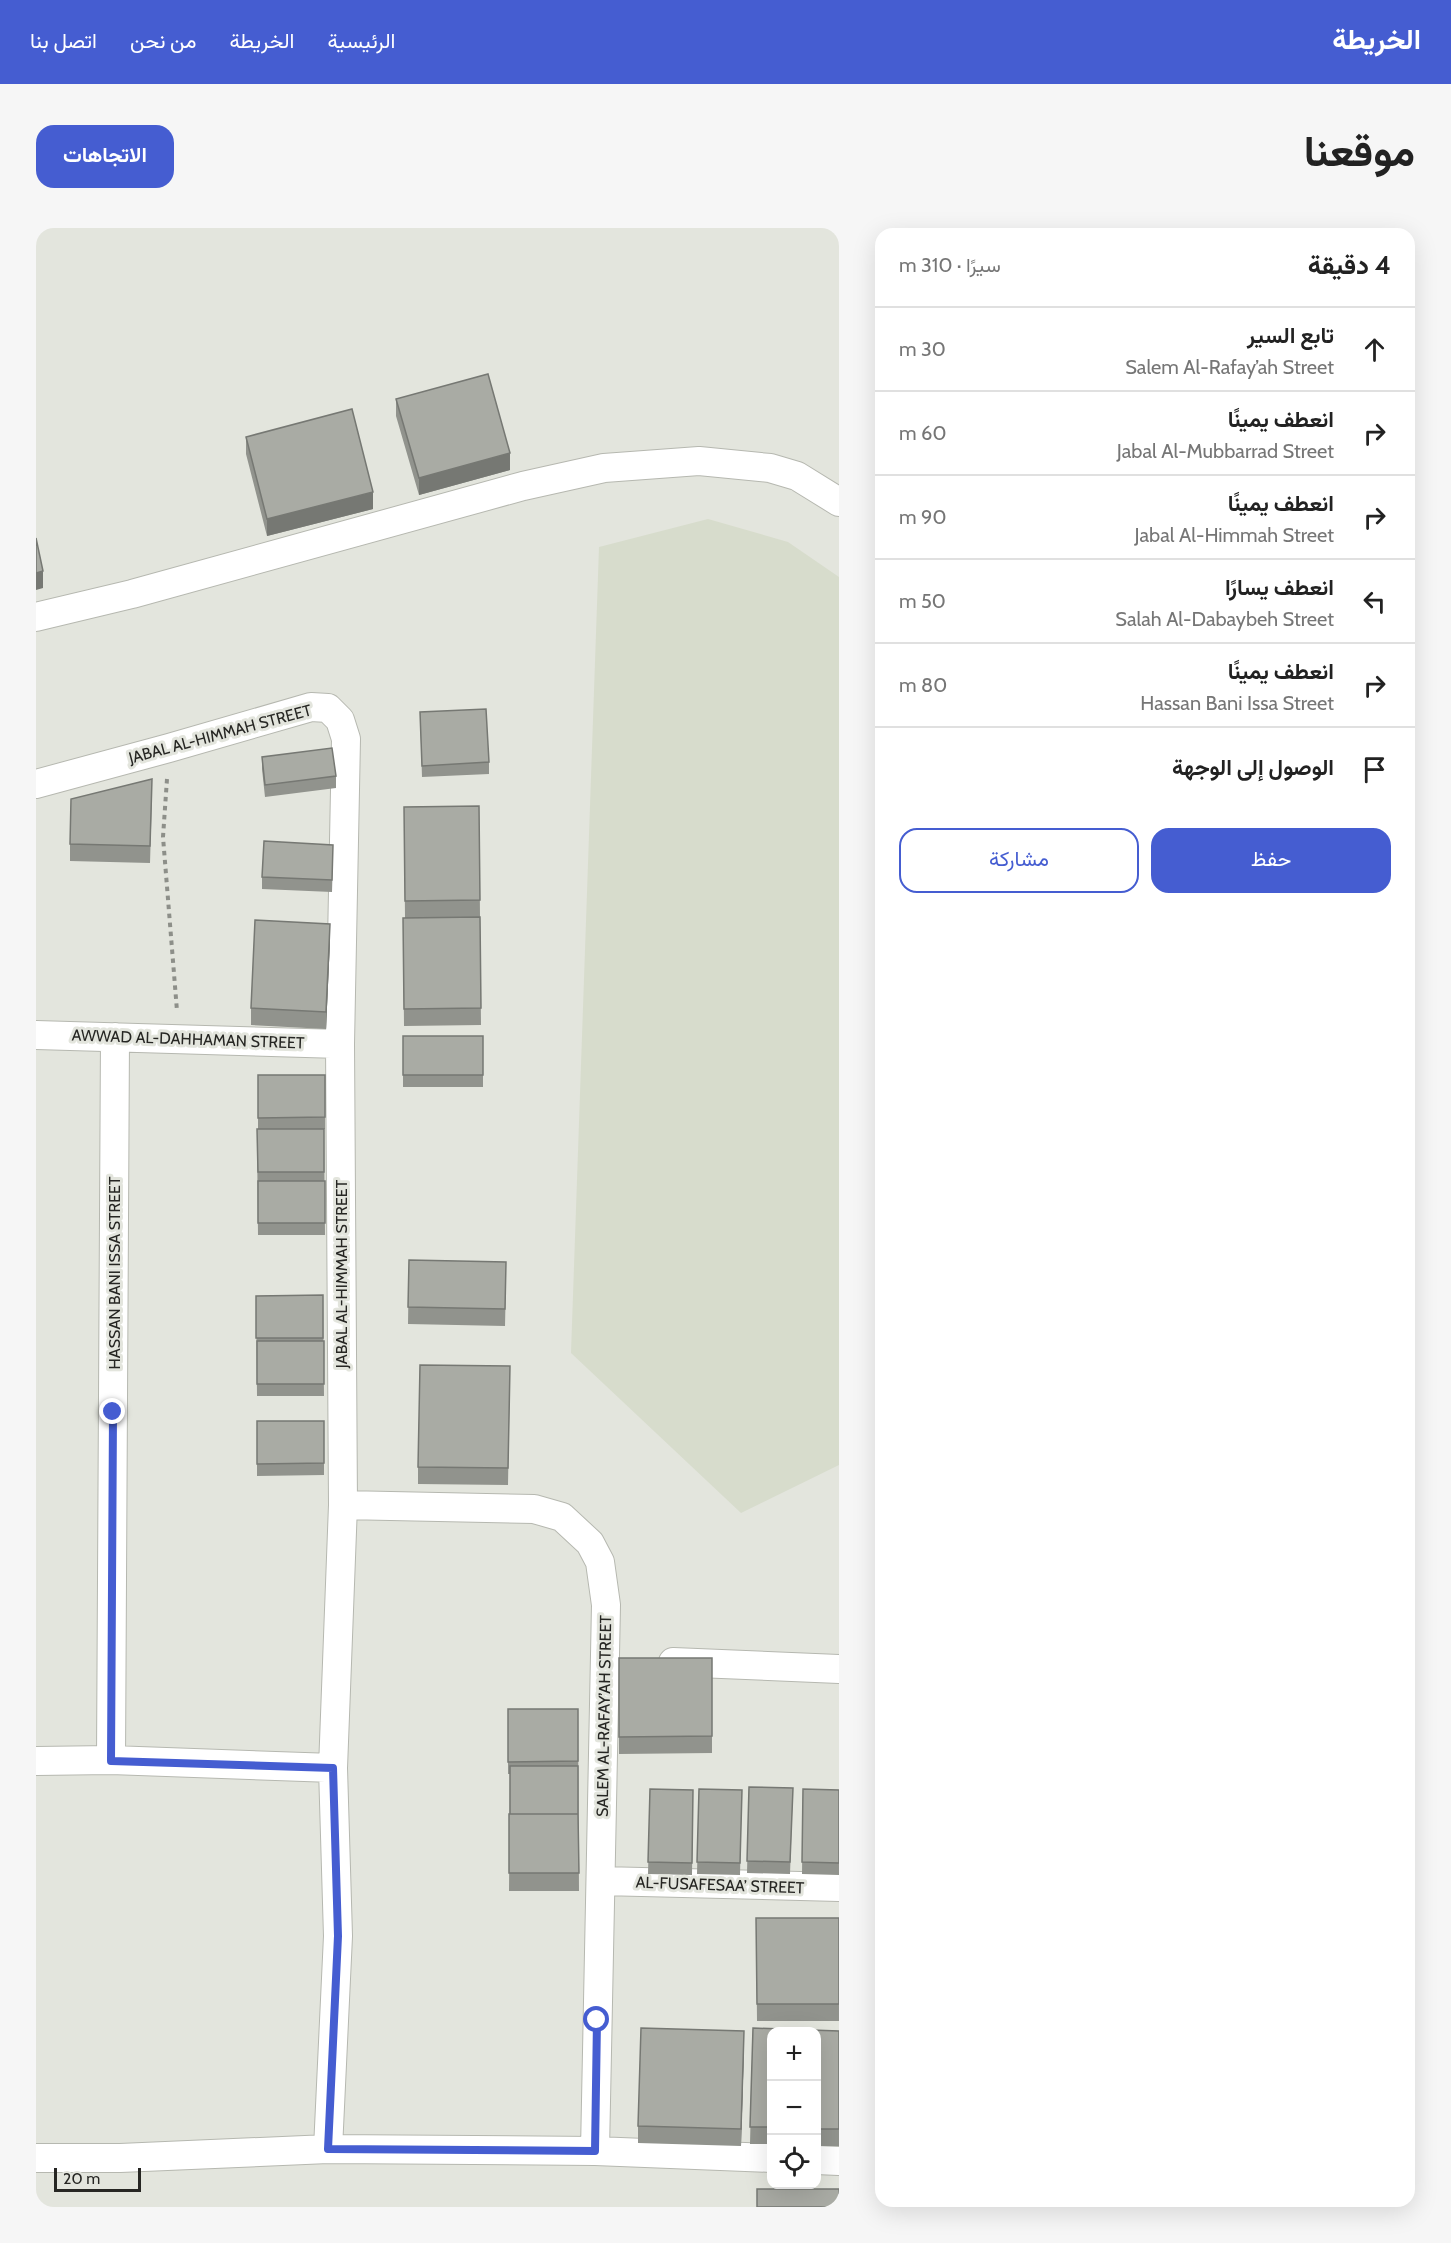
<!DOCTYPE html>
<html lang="ar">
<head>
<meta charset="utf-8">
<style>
  :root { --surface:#fff; --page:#f6f6f6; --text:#222; --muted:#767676; --line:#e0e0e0; --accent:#455dd1 }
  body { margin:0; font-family:Cabin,Vazirmatn,sans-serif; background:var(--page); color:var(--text); direction:rtl }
  .controls { position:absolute; right:18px; bottom:18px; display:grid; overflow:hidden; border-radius:12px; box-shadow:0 6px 24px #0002 }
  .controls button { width:54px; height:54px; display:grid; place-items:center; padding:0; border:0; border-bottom:2px solid var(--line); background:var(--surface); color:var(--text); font:30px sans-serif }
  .scale { position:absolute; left:18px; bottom:15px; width:87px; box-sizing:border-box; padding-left:6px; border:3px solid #262623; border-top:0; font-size:16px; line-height:21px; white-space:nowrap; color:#262623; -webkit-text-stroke:4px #e3e5dd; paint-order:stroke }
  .stop { position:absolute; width:18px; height:18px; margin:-14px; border:4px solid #455dd1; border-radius:50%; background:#fff }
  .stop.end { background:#455dd1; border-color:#fff; box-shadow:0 2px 6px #0008 }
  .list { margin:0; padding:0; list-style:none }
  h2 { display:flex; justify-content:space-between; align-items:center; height:78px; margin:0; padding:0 24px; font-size:26px }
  h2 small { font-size:20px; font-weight:400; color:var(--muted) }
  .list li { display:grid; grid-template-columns:39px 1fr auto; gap:18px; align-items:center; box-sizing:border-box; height:84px; padding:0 24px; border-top:2px solid var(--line) }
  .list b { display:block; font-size:22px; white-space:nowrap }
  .list p { margin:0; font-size:20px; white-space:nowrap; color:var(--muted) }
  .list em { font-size:20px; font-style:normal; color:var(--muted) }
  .actions { display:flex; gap:12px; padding:18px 24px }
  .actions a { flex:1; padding:14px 0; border:2px solid var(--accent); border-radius:18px; text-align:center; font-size:21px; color:var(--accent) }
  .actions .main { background:var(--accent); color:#fff }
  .icon { flex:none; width:33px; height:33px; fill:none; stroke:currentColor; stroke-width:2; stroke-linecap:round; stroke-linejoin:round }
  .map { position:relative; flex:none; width:803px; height:1979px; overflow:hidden; direction:ltr; border-radius:18px }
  header { display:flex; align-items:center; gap:36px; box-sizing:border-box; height:84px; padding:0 30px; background:var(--accent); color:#fff }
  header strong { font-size:28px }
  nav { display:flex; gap:33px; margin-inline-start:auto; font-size:21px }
  .intro { display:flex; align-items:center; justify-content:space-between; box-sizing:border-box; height:144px; padding:0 36px }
  h1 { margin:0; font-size:42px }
  .button { padding:15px 27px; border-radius:18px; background:var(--accent); color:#fff; font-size:21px; font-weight:700 }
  main { display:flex; gap:36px; padding:0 36px }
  aside { flex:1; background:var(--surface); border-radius:18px; box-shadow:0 6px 24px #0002 }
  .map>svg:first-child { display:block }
  .built { fill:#d7dccc }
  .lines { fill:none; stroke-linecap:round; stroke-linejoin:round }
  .street-casing { stroke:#b6b8b0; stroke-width:30 }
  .path { stroke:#8d8f89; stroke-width:4; stroke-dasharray:4.5 4.5; stroke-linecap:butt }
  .street { stroke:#fff; stroke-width:28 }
  .wall { fill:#91938d }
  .shaded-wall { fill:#767873 }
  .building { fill:#a9aba4; stroke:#767873; stroke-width:1.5 }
  .route { stroke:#455dd1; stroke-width:8 }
  .labels { text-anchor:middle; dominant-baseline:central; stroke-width:6; stroke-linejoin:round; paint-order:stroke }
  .street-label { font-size:16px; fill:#262623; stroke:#e3e5dd }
</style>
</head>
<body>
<header>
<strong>الخريطة</strong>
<nav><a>الرئيسية</a><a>الخريطة</a><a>من نحن</a><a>اتصل بنا</a></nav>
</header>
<div class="intro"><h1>موقعنا</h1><a class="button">الاتجاهات</a></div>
<main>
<aside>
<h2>4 دقيقة<small>سيرًا · 310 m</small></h2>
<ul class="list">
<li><svg class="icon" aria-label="ahead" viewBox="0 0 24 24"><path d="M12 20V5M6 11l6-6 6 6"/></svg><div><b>تابع السير</b><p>Salem Al-Rafay’ah Street</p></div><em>30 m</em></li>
<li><svg class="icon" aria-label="right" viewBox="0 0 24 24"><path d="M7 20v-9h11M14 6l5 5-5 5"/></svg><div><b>انعطف يمينًا</b><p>Jabal Al-Mubbarrad Street</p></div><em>60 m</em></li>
<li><svg class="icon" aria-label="right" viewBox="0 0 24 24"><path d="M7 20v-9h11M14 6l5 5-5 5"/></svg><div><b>انعطف يمينًا</b><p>Jabal Al-Himmah Street</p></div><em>90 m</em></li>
<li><svg class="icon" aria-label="left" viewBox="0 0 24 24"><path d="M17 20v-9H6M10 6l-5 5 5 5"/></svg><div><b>انعطف يسارًا</b><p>Salah Al-Dabaybeh Street</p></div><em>50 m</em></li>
<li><svg class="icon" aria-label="right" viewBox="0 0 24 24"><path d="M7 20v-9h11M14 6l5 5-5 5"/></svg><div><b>انعطف يمينًا</b><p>Hassan Bani Issa Street</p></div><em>80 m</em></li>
<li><svg class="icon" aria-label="arrive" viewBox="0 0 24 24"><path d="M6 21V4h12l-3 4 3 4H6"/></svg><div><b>الوصول إلى الوجهة</b></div></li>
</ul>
<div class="actions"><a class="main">حفظ</a><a>مشاركة</a></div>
</aside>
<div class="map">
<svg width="803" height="1979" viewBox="0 0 803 1979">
  <rect width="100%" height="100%" fill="#e3e5dd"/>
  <path class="built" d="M672,291l80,23 51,35v888l-98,48 -170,-160 28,-806z"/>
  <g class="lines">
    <g class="street-casing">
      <path id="street" d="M0,389l96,-23 391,-108 81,-18 95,-7 71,7 27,8 42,26
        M0,556l133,-36 142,-41 17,1 12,12 6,19 -6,305 3,461 -10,263 5,168 -10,213
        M0,807l304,9
        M307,1277l191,4 28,8 28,26 10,19 6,43 -11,546
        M637,1434l166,7
        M75,1532l4,-723
        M0,1533l75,-1 222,8
        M565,1653l238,6
        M0,1930h84l208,-9 267,2 177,7
        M780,1932l23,1"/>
    </g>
    <path class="path" d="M131,551l-4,58 14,174"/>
    <use href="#street" class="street"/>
  </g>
  <path class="wall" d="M360,171l114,71 -91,25 -23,-79z
    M210,209l127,72 -106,27 -21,-82z
    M384,484l69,50v12l-67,3z
    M226,529l74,19v12l-71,9 -3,-28z
    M116,568l-2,67 -80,-2v-17z
    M443,578l1,111 -75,1 -1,-111z
    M297,629l-1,35 -70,-3v-12z
    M444,689l1,108 -77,1 -1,-108z
    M294,713l-4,88 -75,-4v-17z
    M367,808h80v51h-80z
    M222,847h67v54h-1l1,106h-67l-1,-94 1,-12z
    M373,1032l97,19 -1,47 -97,-2z
    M287,1067l1,101h-67l-1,-100z
    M474,1138l-2,119 -90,-1v-17z
    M221,1193h67v54l-67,1z
    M583,1430h93v95l-93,1z
    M472,1481h70l1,182h-70l1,-117h-2z
    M713,1559l44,1 -3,86 -43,-1z
    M614,1561l43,1 -1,85 -44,-1z
    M663,1561l43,1 -2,85 -43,-1z
    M767,1561l36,1v85l-37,-1z
    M720,1690h83v103h-82z
    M717,1800l86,3v115h-23v-115h-45v113h-21z
    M708,1820l-3,98 -103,-3v-17z"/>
  <path class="shaded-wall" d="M474,225v17l-91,25v-17z
    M337,264v17l-106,27v-17z
    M7,343v17l-7,2v-17z
    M294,696v17l-4,88v-17z
    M708,1803v17l-3,98v-17z"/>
  <path class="building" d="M452,146l22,79 -91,25 -23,-79z
    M316,181l21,83 -106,27 -21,-82z
    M0,310l7,33 -7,2z
    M450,481l3,53 -67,4 -2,-54z
    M296,520l4,28 -71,9 -3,-28z
    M116,551l-2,67 -80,-2 1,-45z
    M443,578l1,94 -75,1 -1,-94z
    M228,613l69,4 -1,35 -70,-3z
    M444,689l1,91 -77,1 -1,-91z
    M219,692l75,4 -4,88 -75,-4z
    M367,808h80v39h-80z
    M222,847h67v42l-67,1z
    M221,901h67v43h-66z
    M222,953h67v42h-67z
    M373,1032l97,2 -1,47 -97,-2z
    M287,1067v43h-67v-42z
    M221,1113h67v43h-67z
    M384,1137l90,1 -2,102 -90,-1z
    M221,1193h67v42l-67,1z
    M583,1430h93v78l-93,1z
    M472,1481h70v52l-70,1z
    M474,1538h68v48h-68z
    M713,1559l44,1 -3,74 -43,-1z
    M614,1561l43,1 -1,73 -44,-1z
    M663,1561l43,1 -2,73 -43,-1z
    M767,1561l36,1v73l-37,-1z
    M473,1586h69l1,59h-70z
    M720,1690h83v86h-82z
    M605,1800l103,3 -3,98 -103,-3z
    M717,1800l86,3v98h-23v-98h-45v96h-21z
    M721,1961h82v18h-82z"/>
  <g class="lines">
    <path class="route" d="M77,1184l-2,349 222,7 5,168 -10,213 267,2 2,-131"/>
  </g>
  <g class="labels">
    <g class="street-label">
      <text transform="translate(184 506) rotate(-15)">JABAL AL-HIMMAH STREET</text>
      <text transform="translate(152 811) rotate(2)">AWWAD AL-DAHHAMAN STREET</text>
      <text transform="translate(78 1045) rotate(-90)">HASSAN BANI ISSA STREET</text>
      <text transform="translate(305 1046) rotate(-90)">JABAL AL-HIMMAH STREET</text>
      <text transform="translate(568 1488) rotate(-89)">SALEM AL-RAFAY’AH STREET</text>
      <text transform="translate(684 1657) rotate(2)">AL-FUSAFESAA’ STREET</text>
    </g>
  </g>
</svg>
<div class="controls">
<button>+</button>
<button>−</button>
<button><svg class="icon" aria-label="locate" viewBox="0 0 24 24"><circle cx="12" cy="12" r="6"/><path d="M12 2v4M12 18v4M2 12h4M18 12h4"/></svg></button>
</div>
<div class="scale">20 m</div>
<div class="stop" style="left:561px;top:1792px"></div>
<div class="stop end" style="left:77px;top:1184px"></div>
</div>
</main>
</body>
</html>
